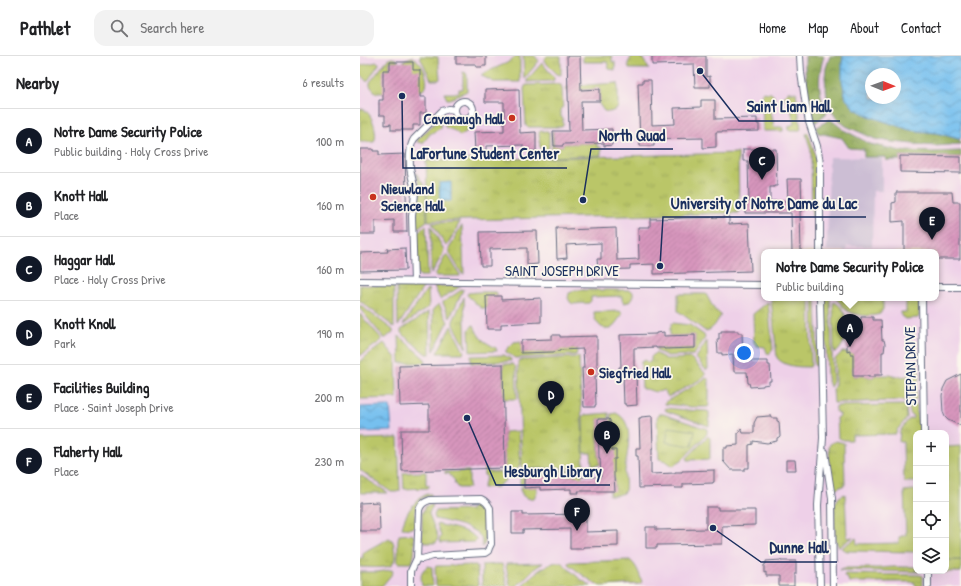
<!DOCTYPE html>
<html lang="en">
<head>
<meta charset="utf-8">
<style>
  :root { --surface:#fff; --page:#f2f2f2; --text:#202124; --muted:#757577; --line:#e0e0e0; --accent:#111827 }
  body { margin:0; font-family:"Patrick Hand",sans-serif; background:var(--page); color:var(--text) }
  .controls { position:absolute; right:12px; bottom:12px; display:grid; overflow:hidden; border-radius:8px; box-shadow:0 4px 16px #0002 }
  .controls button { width:36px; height:36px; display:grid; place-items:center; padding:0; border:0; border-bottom:1px solid var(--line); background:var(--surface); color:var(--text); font:20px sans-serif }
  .compass { position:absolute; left:505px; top:12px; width:36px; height:36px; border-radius:50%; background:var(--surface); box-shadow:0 4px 16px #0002; rotate:91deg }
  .you { position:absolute; left:384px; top:297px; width:14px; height:14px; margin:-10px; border:3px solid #fff; border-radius:50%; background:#1a73e8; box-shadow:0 0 0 6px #1a73e833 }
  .badge { display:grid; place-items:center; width:26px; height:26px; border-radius:50%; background:var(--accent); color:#fff; font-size:13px; font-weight:700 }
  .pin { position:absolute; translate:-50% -33px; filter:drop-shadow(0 1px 2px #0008) }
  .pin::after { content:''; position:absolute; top:21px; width:14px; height:12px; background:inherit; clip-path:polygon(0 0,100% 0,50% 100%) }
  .popup { position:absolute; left:401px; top:193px; width:178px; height:52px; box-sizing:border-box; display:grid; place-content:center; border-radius:8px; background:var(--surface); filter:drop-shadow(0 1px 3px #0005); font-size:13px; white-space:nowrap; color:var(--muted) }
  .popup b { font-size:15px; color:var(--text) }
  .popup::after { content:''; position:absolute; left:50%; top:100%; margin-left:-8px; border:8px solid transparent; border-top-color:var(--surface) }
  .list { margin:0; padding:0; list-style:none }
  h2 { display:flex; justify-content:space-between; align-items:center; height:52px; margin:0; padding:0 16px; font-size:17px }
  h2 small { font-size:13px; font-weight:400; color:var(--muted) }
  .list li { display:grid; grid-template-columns:26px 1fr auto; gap:12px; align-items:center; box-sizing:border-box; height:64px; padding:0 16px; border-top:1px solid var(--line) }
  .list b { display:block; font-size:15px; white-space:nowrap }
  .list p { margin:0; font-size:13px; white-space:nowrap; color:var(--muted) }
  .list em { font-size:13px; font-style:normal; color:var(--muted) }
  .icon { flex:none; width:22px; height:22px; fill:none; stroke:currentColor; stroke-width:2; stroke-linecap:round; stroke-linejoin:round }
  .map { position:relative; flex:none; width:601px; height:530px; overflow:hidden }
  header { display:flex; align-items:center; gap:24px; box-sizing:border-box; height:56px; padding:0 20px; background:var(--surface); border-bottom:1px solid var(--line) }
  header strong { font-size:19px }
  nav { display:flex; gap:22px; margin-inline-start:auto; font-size:14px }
  .search { width:280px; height:36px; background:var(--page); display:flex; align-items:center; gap:10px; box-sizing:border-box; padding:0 14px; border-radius:12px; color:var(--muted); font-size:15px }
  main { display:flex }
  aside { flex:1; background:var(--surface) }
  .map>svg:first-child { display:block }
  .built { fill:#eed0e8; fill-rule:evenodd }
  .industrial { fill:#ccbed4 }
  .grass { fill:url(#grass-tufts); stroke:#6a7a63 }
  .forest { fill:url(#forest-crowns); stroke:#576d5d }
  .pitch { fill:#bac668; stroke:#6a7a63 }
  .water { fill:url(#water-waves); stroke:#4878a6; fill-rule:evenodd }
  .building { fill:url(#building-hatch) }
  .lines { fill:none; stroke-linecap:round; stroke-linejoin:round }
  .street-casing { stroke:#666c80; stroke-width:8 }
  .street { stroke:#fff; stroke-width:6 }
  .poi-dot { fill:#c8321e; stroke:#fbf7ec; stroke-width:1.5 }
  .labels { text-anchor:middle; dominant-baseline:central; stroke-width:3.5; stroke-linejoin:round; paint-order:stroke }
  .poi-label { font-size:15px; font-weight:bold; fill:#1b2f5e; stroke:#fbf7ec; text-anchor:start }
  .street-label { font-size:15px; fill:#1b2f5e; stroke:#fbf7ec }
  .leader { fill:none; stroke:#1b2f5e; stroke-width:1.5 }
  .callout-dot { fill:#1b2f5e; stroke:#fbf7ec; stroke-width:1.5 }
  .callout-label { font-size:16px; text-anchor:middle; font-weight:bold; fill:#1b2f5e; stroke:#fbf7ec; stroke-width:3.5; stroke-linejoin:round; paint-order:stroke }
</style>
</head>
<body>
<header>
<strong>Pathlet</strong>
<div class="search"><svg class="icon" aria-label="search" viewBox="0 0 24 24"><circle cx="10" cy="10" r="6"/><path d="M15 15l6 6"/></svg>Search here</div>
<nav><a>Home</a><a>Map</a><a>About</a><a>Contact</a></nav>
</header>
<main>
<aside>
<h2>Nearby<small>6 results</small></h2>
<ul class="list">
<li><span class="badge">A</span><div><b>Notre Dame Security Police</b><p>Public building · Holy Cross Drive</p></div><em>100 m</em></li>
<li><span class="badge">B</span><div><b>Knott Hall</b><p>Place</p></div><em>160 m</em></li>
<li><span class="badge">C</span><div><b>Haggar Hall</b><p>Place · Holy Cross Drive</p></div><em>160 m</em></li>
<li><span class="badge">D</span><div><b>Knott Knoll</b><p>Park</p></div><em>190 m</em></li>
<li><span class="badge">E</span><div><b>Facilities Building</b><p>Place · Saint Joseph Drive</p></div><em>200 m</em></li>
<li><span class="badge">F</span><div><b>Flaherty Hall</b><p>Place</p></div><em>230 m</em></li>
</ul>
</aside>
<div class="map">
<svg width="601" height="530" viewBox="0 0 601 530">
  <defs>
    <pattern id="grass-tufts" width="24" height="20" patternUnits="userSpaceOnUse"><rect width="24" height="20" fill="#bac668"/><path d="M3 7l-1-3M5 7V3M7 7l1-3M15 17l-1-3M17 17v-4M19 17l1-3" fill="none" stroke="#9faa5d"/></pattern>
    <pattern id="forest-crowns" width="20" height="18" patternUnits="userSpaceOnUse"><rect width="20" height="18" fill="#93ab5c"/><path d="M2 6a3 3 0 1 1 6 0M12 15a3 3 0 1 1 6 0" fill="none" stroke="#778c4f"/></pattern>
    <pattern id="water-waves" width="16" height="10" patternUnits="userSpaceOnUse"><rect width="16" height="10" fill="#76c0ef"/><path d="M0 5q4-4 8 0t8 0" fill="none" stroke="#609cc5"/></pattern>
    <pattern id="building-hatch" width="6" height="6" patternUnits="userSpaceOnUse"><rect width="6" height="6" fill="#d896bd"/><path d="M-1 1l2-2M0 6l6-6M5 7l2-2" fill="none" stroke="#ae7b9d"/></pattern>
  </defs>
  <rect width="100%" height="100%" fill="#fbf7ec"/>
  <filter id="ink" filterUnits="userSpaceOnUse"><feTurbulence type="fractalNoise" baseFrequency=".025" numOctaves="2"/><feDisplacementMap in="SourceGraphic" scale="8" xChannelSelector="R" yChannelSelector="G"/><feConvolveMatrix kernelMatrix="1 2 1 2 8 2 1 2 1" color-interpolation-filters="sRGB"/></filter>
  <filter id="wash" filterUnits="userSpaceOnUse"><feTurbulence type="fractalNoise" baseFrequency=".012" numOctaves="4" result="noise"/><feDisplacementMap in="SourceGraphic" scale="16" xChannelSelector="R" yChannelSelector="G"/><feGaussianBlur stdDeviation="0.9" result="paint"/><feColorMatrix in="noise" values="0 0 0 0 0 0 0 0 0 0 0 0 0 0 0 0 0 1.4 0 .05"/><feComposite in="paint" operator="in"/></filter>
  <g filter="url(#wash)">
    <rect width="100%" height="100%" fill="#f2dec0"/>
    <path class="built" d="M0,0h601v530h-601zM511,18h24v24h-24zM404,196h172v46h-172zM556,377h30v138h-30z"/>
    <path class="industrial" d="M469,101l53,1v33h-9l-1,55h-25l-1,5 -19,-1z"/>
    <path class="grass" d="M60,0l18,1 2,22 -1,1h-8l-8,-17 -3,-5z
      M156,0h4v26h-26l-12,-6v-2l25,-11z
      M163,0h12l4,5 -15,18z
      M187,0h14v19l-4,-1 -13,-13v-2z
      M223,0h29v6h3v8l-6,-1 -2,-7h-24z
      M272,0h9l8,13h-20l-1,-6z
      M52,1c10,4 17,20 14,30l-6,5 -7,-22 -9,-8v-2z
      M32,2l6,2v2h-8v8l-6,23h-8l-6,-7v-4l17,-22 2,-1z
      M17,6l2,1v1l-12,18 -7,-8v-8l2,-1z
      M182,7l12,14v3l-2,1 -25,1v-2z
      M103,16l3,1 1,2v16l-17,8h-3l-3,-6h15v-4h4z
      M258,27v23l-1,3 -7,3 -6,-1 -5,-7v-3h1v-14l-5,1v1l-30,1 1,-3 5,-1z
      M197,28l4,1 1,3 1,19 -2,1v9l2,1v8l-2,1h-34l-1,-1 -2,-37 1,-3 2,-1z
      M402,36l9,1 3,3v3l-5,1 5,27h7l2,1v3h-20z
      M427,36h9l5,37 -1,1h-11v-4l5,-2 -5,-26 -4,1 -1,-1v-3z
      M0,53c11,-1 19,24 14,33h-14z
      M84,60h6c8,7 9,11 20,7v6l-10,7c-6,-8 -9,-5 -15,-9z
      M81,61v11l-11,6 -7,9 -6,-1 1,-3z
      M181,75h6l2,1v15l-4,7h-1l-4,-7 -1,-15z
      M192,75h1l1,15h9v-2l34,-1v4h4v8l-53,2 4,-9z
      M448,76l6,18 2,11 -1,53 -2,3h-1l-1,-66 -5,-17z
      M378,97l1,60 -311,8 -2,-60z
      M56,117l10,15 1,33 -11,8v-14l3,-20v-11z
      M100,166l-13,24h-1l-14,-23h2z
      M66,169l2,50 -1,1h-7l-2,-3 -1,-40z
      M71,170l13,24 -2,6 -11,18z
      M101,170h1l2,48h-2l-13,-22v-3z
      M86,199h2l12,20v1h-24l-1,-1z
      M0,229l34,1v41l-34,-26z
      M37,230h27l-26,40z
      M74,230h27l-20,13h-1z
      M67,233h1l1,18 -26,18z
      M103,233v1l-13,28 -7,-15v-1z
      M214,234h57l2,2v7l-4,3 -5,1 -2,-3v-4l-31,1v4l-2,2 -16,1 -3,-2 -2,-4 1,-5 3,-1z
      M118,236h18l1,1v3l-10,12h-6l-14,-13 1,-2z
      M318,238h28l8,15 7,6c-4,6 -8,16 -16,16l-27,-20z
      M104,241l2,51 -13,-25v-2z
      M412,242h38l1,67 -1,2c-11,0 -25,0 -33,-9l-6,-59z
      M453,242h2l1,3 2,61 -2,4 -2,-1z
      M465,242h5l3,83 -1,3 -2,3 -3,-9z
      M475,242h48v11l-3,5c-10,3 -25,2 -34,-4 -3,-3 -7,-9 -11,-12z
      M546,242h13v19l-1,1 -13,1 -4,-3v-4h5z
      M408,246l5,47 -4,5 -2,-1 -2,-6 -8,-1 -3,-3 -1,-29z
      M474,246c18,8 15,40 2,51l-2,-2 -1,-47z
      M79,248l9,18 -14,29 -1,-42z
      M0,249l33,25v2l-7,6h-2l-24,-29z
      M260,255l2,2v2l-11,14c-10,2 -18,-9 -17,-17z
      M68,256h1l1,41v1h-4l-25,-21v-3z
      M0,258l22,25 -1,2 -21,15z
      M312,267l18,2 14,10 1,3 -11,17 -27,1 -10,-5 -1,-3h8v1h17v-1h14v-13l-25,1v-8z
      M113,269h1c5,14 9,16 22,23l1,3 -26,1 -1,-1 -1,-21z
      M91,270l13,26 -1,1h-26z
      M39,280l26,23 1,4h-26z
      M161,285l1,12h3l1,-1h9l1,1 24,-2v-2h18l-2,6 -60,3h-1l-9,-6v-2l8,-8z
      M346,286h1l1,27 -1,1 -2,-1 -9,-11z
      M24,287l12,15 1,40 -37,1v-38z
      M482,296c5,0 7,2 11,1v23h15v1h6v-2h19v2l16,-1v-6h10c2,8 -1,9 -2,16 -1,5 0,9 -1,14l-82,3 -1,-14 2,-5v-25z
      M295,297l11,6 25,-1 14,15v2l-2,3 -35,19 -4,-7c-11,5 -13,-2 -22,-1l-1,-27 4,-2 3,3 3,-2v-4z
      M144,299l7,4v2l-40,2v-7z
      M219,301l5,110 -62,2 -4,-108 3,-1z
      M143,308h10l3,3 1,32h-13z
      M347,322l2,2v25l-1,2h-16l-27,-3v-2z
      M551,348h5l1,1v12l3,8v8h-4v49h-12l-1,-40h-4l1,-11 8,-11 5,-2v-2l-3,-2 -1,-8z
      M545,349l1,1 1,12 -10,12 -1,4 -44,1v5c-5,0 -10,1 -14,-3l-1,-19 3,-2v-2l-4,-2 -1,-5 1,-1z
      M306,352c14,1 27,3 41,3l2,1v14l-43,-15 -1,-2z
      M249,357v6h-11l1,15h-1l1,24h1v7h-8l-1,-12h-7l-1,-35 1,-3z
      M256,357c21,10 10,41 9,58 -1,5 2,18 -1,21 -4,4 -11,3 -15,3l1,-4 5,-1 -1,-13h-1l-2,-44h-1v-10l1,-1v-8z
      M299,358h4l44,15v5l-24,25 -10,7 -7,-5 -7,-2 -2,-42z
      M158,375l2,34c-2,5 -7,10 -12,11l-2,-1 -4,-5 3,-3 -1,-35z
      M348,380l2,2v21l-22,1 -1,-2z
      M38,382l2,51v2l-4,1h-5l-31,-22v-31z
      M476,385l8,2 1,42 -7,3 -5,4 -3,-19 -1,-27 2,-3z
      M124,412h3l1,4h11l7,6v2l-9,7 -14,1v-2l4,-9 -3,-2z
      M222,413v9h-3l-1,-2h-10l-5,-4h-2l-4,4 -33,1v8l-4,-1c0,-5 0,-11 5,-14z
      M109,415v17h-11l-4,-5 1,-2 -7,-8 -2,1 -2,-2z
      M66,416v13h3v2l-1,1 -24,1 -1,-16z
      M0,419l27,17v1h-27z
      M161,431h16v5l-3,6 -4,1 -7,-3 -3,-6z
      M553,434l3,1v61l-69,-1 -6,-3 15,-10 1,6 42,-1v-6l7,-2 -2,-44z
      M67,438h4v2c-24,2 -11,28 -19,32 -3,1 -8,0 -10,0 2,-13 12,-28 25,-34z
      M485,438l2,44 6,-1 -14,10 -3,-5 -1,-3 -1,-34 5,-8z
      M114,447c5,0 8,4 10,9l1,31 -3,4c0,-3 0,-6 -1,-9 -6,-12 -34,-16 -46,-19l-1,-4 2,-4 34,-1z
      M68,449h5l-3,6 -1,3 9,23 -2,6c-5,0 -12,1 -14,-4v-26l3,-6z
      M77,468c8,2 36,7 39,15 0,1 0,2 -1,3l-34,1 -2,-2 2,-5 -4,-11z
      M51,478l3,2c1,9 1,19 -2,27h-14c-1,-3 0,-6 0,-10 0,-7 -1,-11 1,-18h1z
      M29,482c5,2 5,6 5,11 1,4 2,12 -2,16 -5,4 -25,2 -32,2v-9h3v-5l1,-1z
      M270,504c7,6 9,13 12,22l-3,2 -38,2c-12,-5 -23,-15 -33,-22v-1l1,-1z
      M586,504h15v12h-23v-1h8z
      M196,506h5l18,16 12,8h-69c9,-11 21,-20 34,-24z
      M183,507l-9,6 -17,17h-7l-4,-20v-2z
      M142,508l5,22h-25v-21z
      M116,509l1,1 1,20h-42l-1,-18 1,-2z
      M68,510l4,1v1l1,18h-11c-1,-10 -3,-14 6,-20z
      M533,511h23v4h6l-3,1 -80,-2 5,-2h35z
      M30,514h2l1,2 -1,2 -10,12h-22v-14h17z
      M485,518l75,1 3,1v10h-7l-2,-4h-65l-2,-5 -2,1 -1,-3z"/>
    <path class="forest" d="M445,0h19c-7,22 -6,36 3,57l-12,10c-6,-19 -11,-47 -10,-67z
      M470,0h13l-1,7 13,46 14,7 41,14 27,3 22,6 2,5 -26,2 -43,-4 -17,-3 -29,-13 -9,-7 -4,-6 -6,-16 -2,-20 1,-9z
      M470,63l14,11 26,14 31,7 32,1 28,-1v6l-61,-1v4h-14v-3h-22v-8l-15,-1 -7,-10 -14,-3 -10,-2 -2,-5z"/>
    <path class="pitch" d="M309,371l26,4 -3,15 -26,-4z
      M601,390v114h-15l1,-113z"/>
    <path class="water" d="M483,0h118v82l-2,1 -22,-6 -27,-3 -41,-14 -14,-7 -9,-10 -4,-18v-18zM511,18h24v24h-24z
      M91,126v19h-11l-1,-18z
      M30,350l2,25 -32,1v-25z"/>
    <g id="blocks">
      <path class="building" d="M96,0h30v10h-4v1h-6v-3h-20z
        M207,0h13l1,34 19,-1v12h-19l1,29 30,-1v16l-8,1v-3l-41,1v2h-9l-1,-15h16z
        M292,0h54v21l4,-1v11h-15l-1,-23 -42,1z
        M30,6h23v8h7v27h6v16h-6v12h-7v5h-22v-6l-6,1v-10h-6v-15h4v-30h7z
        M283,24h8l1,45 23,-1 -1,-16 27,-1v-7h14v19l42,-1v6h2v7l-43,1v15l-13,1v-10l-49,1v7h-14l-2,-63h5z
        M159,33l1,44 16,-1v19h-13v-6l-37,1v4l-11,1 -1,-19 30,-1v-29h-19v-12z
        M0,93h13v2h6v4l26,-1 2,78h-13v-12l-19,1v13h-15z
        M383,93h33l1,37h-3v1h-4v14h18l-1,-22h14l1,32h-2l1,41h-9l-1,-39h-46v-11h4l-1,-41h-5z
        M540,100l61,1v16l-61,-1z
        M536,136h56l1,10h7v57h-24v-7h-32v-31l-12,1v-19l4,-1z
        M369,161v7l20,-1 2,48 -97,3v-10l-24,1v4l-32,1 -1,-11h4v-16l-35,2 1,13 -10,1 -1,-31h10v2l50,-2 1,32 22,-1 -1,-32h12v-8z
        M177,175l1,33 -11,1v-17l-37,1v17h-9l-1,-34z
        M45,192l1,22 -46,1v-18l28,-1 -1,-3z
        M126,240h15v4l40,-2v24l-40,2v5h-14z
        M501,261h12v3h8l1,20h2l1,4 -1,8h-2v23h-8v2h-6v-1h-15v-22h-3v-4l-3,1v-7h3v-4h1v-12l1,-1v-6l9,-1z
        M361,275h17v2h4l1,25h1v3h24v4h2l1,16h-2v3l-6,1v1l-13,1 -1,-4h-1l-1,-11h-13l-1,-18 -11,1v-2h-4l-1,-14h2v-6h2z
        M304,276v4l31,-1v13l-31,1v-1h-8v-1l-22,1v18h1v8h1l1,31 -11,1v-2h-2l-1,-29h-4v-8h2l-1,-32 36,-1v-1z
        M192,279h8v2l37,-1v31h2v9h-4l1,29h-1v2h-11l-2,-39h2l-1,-19 -23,1v1l-7,1 -32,1v-12h1v-1l30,-1z
        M143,308l2,104 -103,3 -1,-41h28v-25l-29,1 -1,-40z
        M601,318v52l-13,-6 -3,-3 -2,-5 -1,-16 1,-7 4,-8z
        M292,360l1,32h-1v7l-1,1v18l24,-1v-1h7v-1l32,-1v12h-1v1l-30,1v4h-8v-1l-36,1 -1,-32h-2v-8h4l-1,-30h2v-1z
        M409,360h2v2h6v3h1l1,1 1,14 -1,1 -2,1v3l-10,2 -14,-2v3l-4,1v23h-4v2h-14l-8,-9v-13h4v-2l11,-1v-12h1l2,-5 2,5h11v-10l3,-6z
        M238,363h11l1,1 2,30h4v9h-2v18l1,14h-37l1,2h-8v-4l-31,1v-3l-16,1v-11l33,-1v-3l7,-1h4v4h11v1h22l-1,-19h-1z
        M426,404h9l1,10h-10z
        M19,446l1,29h-20v-28z
        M346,451h12v3h37v15l-33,1v18l-65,1v3h-11v-21h10v3l50,-1z
        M152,456h11v3l63,-1v18l32,-1v15l-35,1v2h-13v-20l-47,1v3h-11z
        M421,504v1h15v13h-2v12h-15v-10h-13v-4l-2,1v-8l2,-1v-3z"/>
    </g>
  </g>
  <g filter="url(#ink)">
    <use href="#blocks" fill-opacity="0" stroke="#666c80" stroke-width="1"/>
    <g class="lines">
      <g class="street-casing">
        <path id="street" d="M440,0l1,17 5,33 3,16 8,24 3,17v89
          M95 54a9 9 0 1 1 18 0a9 9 0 1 1-18 0Z
          M0,225l404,4
          M54,226l-2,-66c1,-8 3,-17 3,-25 -1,-6 -3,-12 -4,-18 -2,-9 -2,-27 3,-34l28,-28 7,-2 5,1
          M576,231h25
          M460,242l3,140 -5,67 2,81
          M562,242l2,135
          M465,396l7,46 1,88
          M568,515v15
          M51,530v-15l6,-13 2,-48c2,-6 5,-8 11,-10l51,-1c5,2 7,5 9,9l1,36 -2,4 -1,3 -3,2 -52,3 -11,3 -5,-1"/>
      </g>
      <use href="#street" class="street"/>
    </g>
  </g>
  <g class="poi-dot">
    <circle cx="152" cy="62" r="4"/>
    <circle cx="13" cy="141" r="4"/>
    <circle cx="231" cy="316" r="4"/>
  </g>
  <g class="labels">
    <g class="poi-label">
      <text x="144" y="62" text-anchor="end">Cavanaugh Hall</text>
      <text x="21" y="132">Nieuwland<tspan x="21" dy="17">Science Hall</tspan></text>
      <text x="239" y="316">Siegfried Hall</text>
    </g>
    <g class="street-label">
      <text x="202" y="214">SAINT JOSEPH DRIVE</text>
      <text transform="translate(550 310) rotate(-91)">STEPAN DRIVE</text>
    </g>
  </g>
  <path class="leader" d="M340 15L379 65H480M223 144L231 93H313M42 40L43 112H207M300 210L303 161H506M107 362L136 429H250M353 472L401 506H477"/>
  <g class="callout-dot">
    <circle cx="340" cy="15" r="4"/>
    <circle cx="223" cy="144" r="4"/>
    <circle cx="42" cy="40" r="4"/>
    <circle cx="300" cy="210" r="4"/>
    <circle cx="107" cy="362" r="4"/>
    <circle cx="353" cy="472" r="4"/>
  </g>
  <g class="callout-label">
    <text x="429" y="56">Saint Liam Hall</text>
    <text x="272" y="85">North Quad</text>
    <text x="125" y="103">LaFortune Student Center</text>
    <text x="404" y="153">University of Notre Dame du Lac</text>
    <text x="193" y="421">Hesburgh Library</text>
    <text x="439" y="497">Dunne Hall</text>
  </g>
</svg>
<div class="controls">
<button>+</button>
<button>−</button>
<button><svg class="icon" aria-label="locate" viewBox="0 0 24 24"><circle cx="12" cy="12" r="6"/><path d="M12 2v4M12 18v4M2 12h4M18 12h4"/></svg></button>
<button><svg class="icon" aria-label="layers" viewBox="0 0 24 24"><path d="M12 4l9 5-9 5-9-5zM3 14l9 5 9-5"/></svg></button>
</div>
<svg class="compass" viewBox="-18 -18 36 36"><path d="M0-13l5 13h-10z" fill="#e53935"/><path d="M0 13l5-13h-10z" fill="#757577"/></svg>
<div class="you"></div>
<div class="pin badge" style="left:490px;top:291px">A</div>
<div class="popup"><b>Notre Dame Security Police</b>Public building</div>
<div class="pin badge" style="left:247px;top:398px">B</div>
<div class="pin badge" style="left:402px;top:124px">C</div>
<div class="pin badge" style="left:191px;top:358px">D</div>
<div class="pin badge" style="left:572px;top:184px">E</div>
<div class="pin badge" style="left:217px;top:475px">F</div>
</div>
</main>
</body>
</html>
